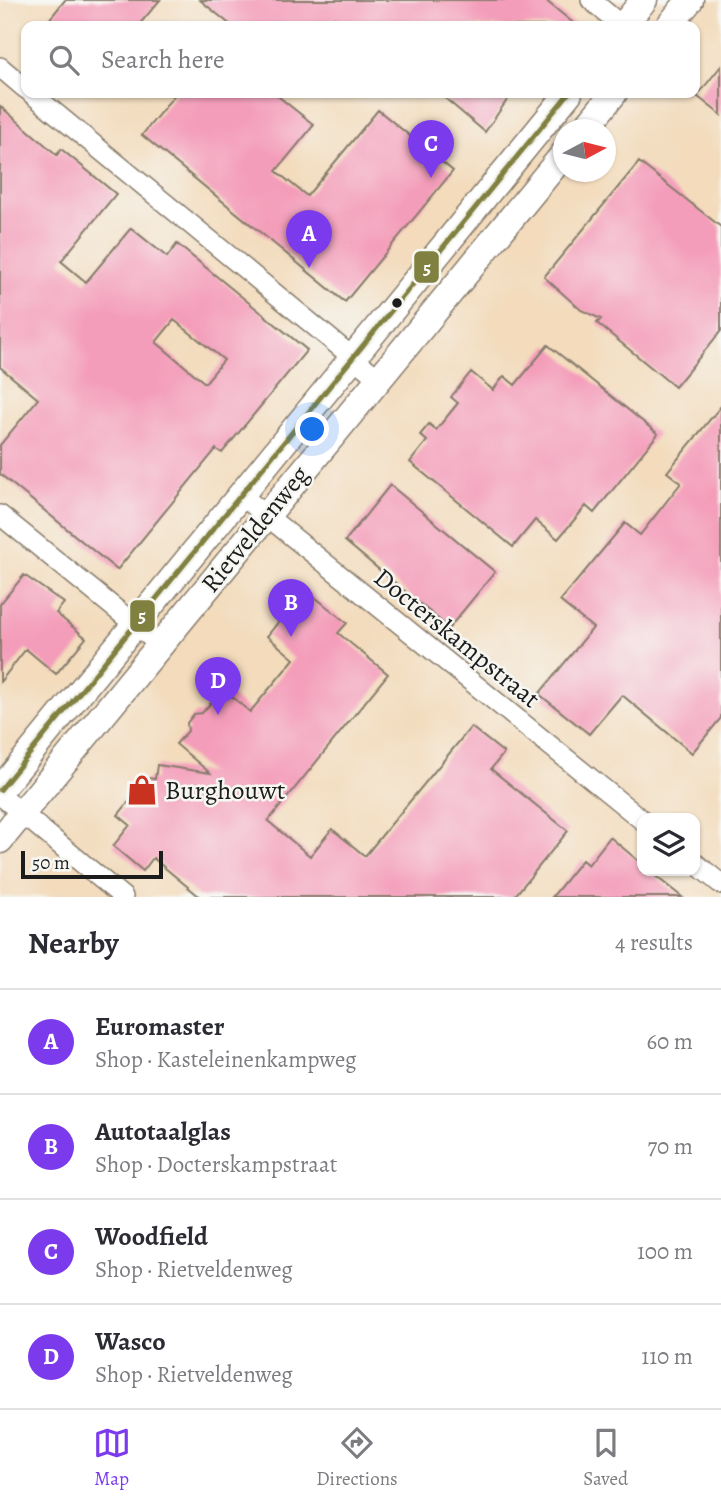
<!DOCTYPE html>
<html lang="en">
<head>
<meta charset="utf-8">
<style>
  :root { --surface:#fff; --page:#f2f2f3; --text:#2b2b33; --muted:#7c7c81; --line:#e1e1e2; --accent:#7c3aed }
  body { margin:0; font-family:Alegreya,serif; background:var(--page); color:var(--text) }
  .controls { position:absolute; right:21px; bottom:21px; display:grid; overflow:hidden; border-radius:14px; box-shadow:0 2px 5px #0004 }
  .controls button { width:63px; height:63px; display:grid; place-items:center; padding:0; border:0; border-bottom:2px solid var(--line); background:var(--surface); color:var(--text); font:35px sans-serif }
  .compass { position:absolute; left:553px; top:119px; width:63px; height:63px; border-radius:50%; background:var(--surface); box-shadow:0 2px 5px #0004; rotate:83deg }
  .scale { position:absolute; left:21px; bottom:18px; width:142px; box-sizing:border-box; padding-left:7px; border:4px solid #1c1c1c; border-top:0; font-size:19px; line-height:24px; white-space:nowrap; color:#1c1c1c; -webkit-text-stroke:5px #f6f6f2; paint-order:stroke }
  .you { position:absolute; left:313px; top:430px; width:24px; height:24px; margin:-18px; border:5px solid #fff; border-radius:50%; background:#1a73e8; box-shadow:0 0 0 10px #1a73e833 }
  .badge { display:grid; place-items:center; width:46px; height:46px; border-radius:50%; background:var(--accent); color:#fff; font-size:23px; font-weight:700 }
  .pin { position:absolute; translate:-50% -58px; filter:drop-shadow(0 2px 4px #0008) }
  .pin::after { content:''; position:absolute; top:37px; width:24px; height:21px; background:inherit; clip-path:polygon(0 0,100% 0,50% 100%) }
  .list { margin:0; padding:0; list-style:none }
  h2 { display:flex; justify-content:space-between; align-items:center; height:91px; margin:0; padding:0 28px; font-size:30px }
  h2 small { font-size:23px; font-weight:400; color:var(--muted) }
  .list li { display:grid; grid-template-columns:46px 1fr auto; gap:21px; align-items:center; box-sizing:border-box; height:105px; padding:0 28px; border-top:2px solid var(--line) }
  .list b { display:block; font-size:26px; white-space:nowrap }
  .list p { margin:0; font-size:23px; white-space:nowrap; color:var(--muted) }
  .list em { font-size:23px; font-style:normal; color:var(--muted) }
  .icon { flex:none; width:38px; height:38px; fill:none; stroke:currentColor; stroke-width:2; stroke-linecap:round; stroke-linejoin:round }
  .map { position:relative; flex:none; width:721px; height:897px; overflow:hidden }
  .search { position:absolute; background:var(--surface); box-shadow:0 2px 5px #0004; left:21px; right:21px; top:21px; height:77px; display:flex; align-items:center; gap:18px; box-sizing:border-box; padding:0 24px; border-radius:14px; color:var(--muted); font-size:26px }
  .sheet { height:511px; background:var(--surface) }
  nav { display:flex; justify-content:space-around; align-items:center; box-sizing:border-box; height:98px; border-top:2px solid var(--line); background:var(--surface); font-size:19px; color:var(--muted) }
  nav a { display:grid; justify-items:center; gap:4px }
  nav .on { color:var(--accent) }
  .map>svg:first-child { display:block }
  .building { fill:#f49dba; fill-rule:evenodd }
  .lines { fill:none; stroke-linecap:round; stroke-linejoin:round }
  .minor-casing { stroke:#887c6c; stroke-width:22 }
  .secondary-casing { stroke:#887c6c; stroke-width:29 }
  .minor { stroke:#fff; stroke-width:19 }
  .secondary { stroke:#fff; stroke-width:26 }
  .bus-1-casing { stroke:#f6f6f2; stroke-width:10 }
  .bus-1 { stroke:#808040; stroke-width:5 }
  .bus-dot { fill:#1c1c1c; stroke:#f6f6f2; stroke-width:2.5 }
  .labels { text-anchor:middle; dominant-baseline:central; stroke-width:5; stroke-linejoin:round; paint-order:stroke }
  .street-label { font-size:26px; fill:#1c1c1c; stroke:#f6f6f2 }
  .poi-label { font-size:26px; fill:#1c1c1c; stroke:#f6f6f2; text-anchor:start }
  .line-badge { stroke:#f6f6f2; stroke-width:2.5 }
  .badge-label { font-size:19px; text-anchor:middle; font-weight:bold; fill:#fff }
</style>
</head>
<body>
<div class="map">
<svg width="721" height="897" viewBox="0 0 721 897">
  <rect width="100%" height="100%" fill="#f6f6f2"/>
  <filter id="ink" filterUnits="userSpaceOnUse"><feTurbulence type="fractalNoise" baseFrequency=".0143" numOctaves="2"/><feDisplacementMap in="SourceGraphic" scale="14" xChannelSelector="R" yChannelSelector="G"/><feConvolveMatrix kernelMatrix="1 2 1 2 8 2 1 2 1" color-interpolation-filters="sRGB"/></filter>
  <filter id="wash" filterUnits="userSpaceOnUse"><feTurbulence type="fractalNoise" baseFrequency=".00686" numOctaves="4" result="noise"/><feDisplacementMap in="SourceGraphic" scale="28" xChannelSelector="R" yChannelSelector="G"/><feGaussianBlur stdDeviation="1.57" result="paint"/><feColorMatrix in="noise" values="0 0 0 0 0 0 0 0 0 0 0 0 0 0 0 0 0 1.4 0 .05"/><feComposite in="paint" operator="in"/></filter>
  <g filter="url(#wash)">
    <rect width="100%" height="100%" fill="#f3dbbc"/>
    <g id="blocks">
      <path class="building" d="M65,0h95l-22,26h-94z
        M200,0h345l32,26h-234l-9,-8 -7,8h-95z
        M721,66v49l-24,-19z
        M176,93h98l40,32 -38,46 31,25 71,-86 75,61 -108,131 -203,-167z
        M439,93h73l-27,39z
        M0,106l57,49 4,-6 55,45 -55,67 25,21 45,-54 36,29 10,-13 130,106 -85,103 -6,-4 -99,121 -117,-96v-29l38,-46 -38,-32zM174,320l50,40 -19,23 -49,-41z
        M639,162l82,65v104l-46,56 -78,-64 4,-4 -20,-9 -37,-33z
        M548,345l110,89 -64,79 -8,-7 -28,33 -23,-19 -22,27 -103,-85 17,-21 -7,-6 9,-11 7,6 22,-27 -7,-6 20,-25 22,18 11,-14 11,9z
        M721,406v312l-29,35 -70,-58 -33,39 -50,-40 54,-66 -33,-27 65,-78 15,12 41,-52 -14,-11z
        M390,485l105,87 -46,56 -104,-87z
        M24,575l40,28 -8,10 30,25 -30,36 -30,-25 -26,33v-78z
        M305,589l42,34 -9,10 50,41 -120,147 42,35 22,-27 33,27 106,-129 33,26 -13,16 77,62 -54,66h-314l-47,-39 -10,13 -30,-25 17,-21 -12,-10 30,-37 7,1 2,-14 53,8 -34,-29 12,-13 -1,-8 7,-9 8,-1 21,-24 27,23 44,-53 -27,-23z
        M610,837l32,27v7h7l33,26h-130l30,-37 6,5z"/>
    </g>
  </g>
  <g filter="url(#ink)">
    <use href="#blocks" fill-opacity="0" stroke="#887c6c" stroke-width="2"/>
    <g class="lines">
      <g class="minor-casing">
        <path id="minor" d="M591,0l31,26
          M0,67l26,22
          M31,93l348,286
          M241,495l401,325
          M0,515l160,130
          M0,795l123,102
          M695,863l26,21"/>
      </g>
      <g class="secondary-casing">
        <path id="secondary" d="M623,26l21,-26
          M669,26l21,-26
          M584,130l30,-37
          M0,790l569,-697
          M0,840l564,-686"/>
      </g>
      <use href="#minor" class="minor"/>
      <use href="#secondary" class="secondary"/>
      <g class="bus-1-casing">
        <path id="bus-1" d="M0,790l569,-697"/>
      </g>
      <use href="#bus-1" class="bus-1"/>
    </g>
  </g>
  <defs>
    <g id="shop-bare" transform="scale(2.415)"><path d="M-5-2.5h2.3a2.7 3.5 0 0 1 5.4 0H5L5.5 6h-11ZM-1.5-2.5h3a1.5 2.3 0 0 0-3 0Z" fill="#c8321e" stroke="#f6f6f2" stroke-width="2.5" paint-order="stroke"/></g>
  </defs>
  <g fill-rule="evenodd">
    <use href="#shop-bare" x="142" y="790"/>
  </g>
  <circle class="bus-dot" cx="397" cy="303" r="6"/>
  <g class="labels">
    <g class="street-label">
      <text transform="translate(255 529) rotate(-51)">Rietveldenweg</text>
      <text transform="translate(457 638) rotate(39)">Docterskampstraat</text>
    </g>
    <g class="poi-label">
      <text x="165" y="790">Burghouwt</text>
    </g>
  </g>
  <g class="line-badge">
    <rect x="413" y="250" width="27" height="34" rx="7" fill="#808040"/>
    <rect x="129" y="599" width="27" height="34" rx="7" fill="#808040"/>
  </g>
  <g class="badge-label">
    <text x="427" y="274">5</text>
    <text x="142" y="622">5</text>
  </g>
</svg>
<div class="controls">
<button><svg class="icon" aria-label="layers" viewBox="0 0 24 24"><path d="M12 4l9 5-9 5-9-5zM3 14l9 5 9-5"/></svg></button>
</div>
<svg class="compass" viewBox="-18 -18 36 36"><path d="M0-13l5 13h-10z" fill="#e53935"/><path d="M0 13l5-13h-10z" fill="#7c7c81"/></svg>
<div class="scale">50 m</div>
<div class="you"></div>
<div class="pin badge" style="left:309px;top:268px">A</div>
<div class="pin badge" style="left:291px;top:637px">B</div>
<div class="pin badge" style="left:431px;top:178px">C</div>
<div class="pin badge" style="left:218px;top:715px">D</div>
<div class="search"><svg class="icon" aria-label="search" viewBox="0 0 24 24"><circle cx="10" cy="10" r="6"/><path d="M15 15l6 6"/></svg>Search here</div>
</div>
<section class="sheet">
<h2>Nearby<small>4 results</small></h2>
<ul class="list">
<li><span class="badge">A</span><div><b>Euromaster</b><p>Shop · Kasteleinenkampweg</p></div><em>60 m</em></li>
<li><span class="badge">B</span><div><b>Autotaalglas</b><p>Shop · Docterskampstraat</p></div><em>70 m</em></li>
<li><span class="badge">C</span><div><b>Woodfield</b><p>Shop · Rietveldenweg</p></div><em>100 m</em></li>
<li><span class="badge">D</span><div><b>Wasco</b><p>Shop · Rietveldenweg</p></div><em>110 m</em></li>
</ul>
</section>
<nav>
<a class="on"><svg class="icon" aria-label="map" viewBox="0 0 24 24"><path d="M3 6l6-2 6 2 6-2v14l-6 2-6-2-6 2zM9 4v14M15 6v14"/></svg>Map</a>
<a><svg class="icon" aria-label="directions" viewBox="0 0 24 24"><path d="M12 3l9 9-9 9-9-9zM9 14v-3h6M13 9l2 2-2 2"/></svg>Directions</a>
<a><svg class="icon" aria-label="saved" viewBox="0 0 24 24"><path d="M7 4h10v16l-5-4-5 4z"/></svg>Saved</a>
</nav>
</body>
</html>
